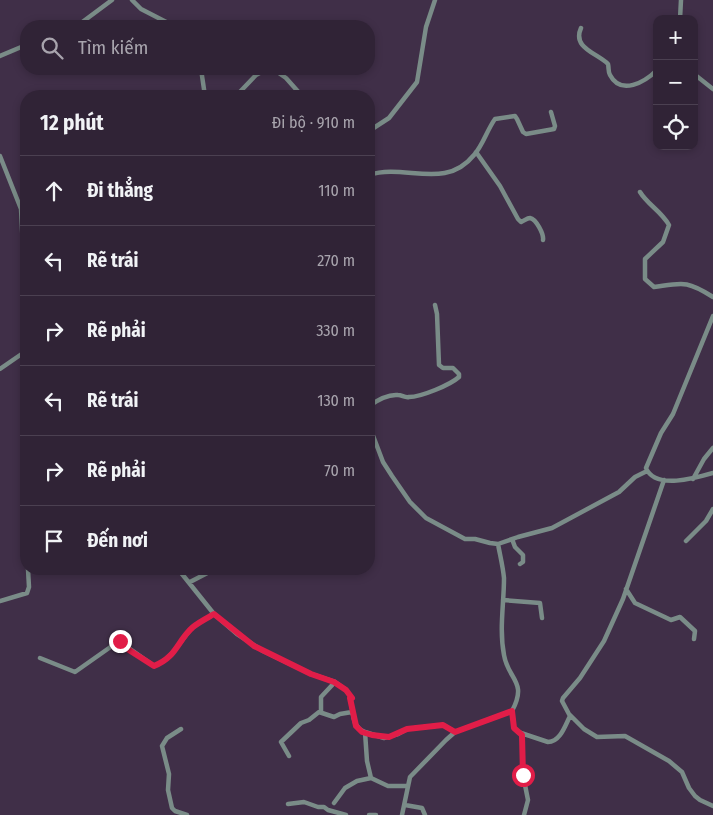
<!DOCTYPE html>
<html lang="vi">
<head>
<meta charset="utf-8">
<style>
  :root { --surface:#302336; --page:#3c2f42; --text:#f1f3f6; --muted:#a8a4ad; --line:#4b4051 }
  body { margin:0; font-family:"Fira Sans Condensed",sans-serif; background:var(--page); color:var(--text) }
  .controls { position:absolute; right:15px; top:15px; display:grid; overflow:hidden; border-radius:10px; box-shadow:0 2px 8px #0003 }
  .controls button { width:45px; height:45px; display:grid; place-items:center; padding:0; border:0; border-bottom:1px solid var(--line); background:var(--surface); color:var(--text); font:25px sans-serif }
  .stop { position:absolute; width:15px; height:15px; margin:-11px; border:4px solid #e11d48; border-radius:50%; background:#fff }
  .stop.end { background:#e11d48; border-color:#fff; box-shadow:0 1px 5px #0008 }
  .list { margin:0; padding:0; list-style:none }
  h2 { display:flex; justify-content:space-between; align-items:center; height:65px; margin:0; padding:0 20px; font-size:21px }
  h2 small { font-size:16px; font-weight:400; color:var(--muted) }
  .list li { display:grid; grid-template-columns:32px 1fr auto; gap:15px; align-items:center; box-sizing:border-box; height:70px; padding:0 20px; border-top:1px solid var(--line) }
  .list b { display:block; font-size:19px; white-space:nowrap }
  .list em { font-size:16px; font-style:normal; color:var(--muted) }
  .icon { flex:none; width:28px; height:28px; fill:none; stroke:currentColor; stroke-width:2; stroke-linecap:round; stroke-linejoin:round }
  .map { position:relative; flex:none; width:713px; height:815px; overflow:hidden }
  .search { position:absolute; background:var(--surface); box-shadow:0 2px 8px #0003; left:20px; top:20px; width:355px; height:55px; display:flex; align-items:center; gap:12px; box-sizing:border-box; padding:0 18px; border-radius:20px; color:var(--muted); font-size:19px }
  .panel { position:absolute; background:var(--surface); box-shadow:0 2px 8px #0003; left:20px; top:90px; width:355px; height:485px; border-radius:20px }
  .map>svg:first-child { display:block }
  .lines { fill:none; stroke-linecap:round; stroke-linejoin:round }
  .minor { stroke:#7a8c88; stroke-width:4.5 }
  .route { stroke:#e11d48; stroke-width:6 }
</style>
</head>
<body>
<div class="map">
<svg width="713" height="815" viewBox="0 0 713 815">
  <rect width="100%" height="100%" fill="#402f48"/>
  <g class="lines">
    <path class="minor" d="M132,0l9,9 33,17
      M680,19l1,-19
      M77,26l35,-26
      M581,28c-9,20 16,25 27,36 1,4 0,8 2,11 11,21 35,7 47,-5
      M0,56l26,-11
      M201,69l4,27
      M273,69l13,9 16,18
      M694,74l19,15
      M236,96l20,-21 11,-6
      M369,131l20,-13 28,-36 9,-55 9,-27
      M476,152l24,34 18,33 3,3c3,-1 6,-4 9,-4 6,1 14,16 13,22
      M0,156l21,53 5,97
      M369,175c36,-12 76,16 105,-20 9,-10 13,-25 21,-36l20,-3 2,3 6,13 3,2 28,-5 1,-3 -4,-14
      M640,192c8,13 21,19 29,33l-6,17 -18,17v20l9,8c29,-4 32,-7 59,10
      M713,316l-40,98 -12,19 -15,35c9,22 50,10 67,5
      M0,369l26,-18
      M369,406c7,-5 19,-12 29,-11 4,0 7,3 11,2 12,0 41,-12 50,-20v-3l-6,-6h-10l-4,-3 -2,-51 -2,-9
      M369,425l14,37 9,14 18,26 16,16 39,21h10l15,4 8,1 20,-7 34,-9 67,-36 16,-15 12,-6
      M693,479l11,-20 9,-11
      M512,539l3,8 8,8v7l-3,2
      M686,541l20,-20 7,-12
      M178,569l36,45 23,20 26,17 48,23 24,8 11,8 6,8h-2c4,13 0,28 15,34l2,29 4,17 17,8h19
      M190,582l25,-13
      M626,589l9,14 36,17 9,-3 15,14 -1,8
      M503,600l37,3 2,15
      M0,601l27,-8 2,-6 -1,-18
      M40,658l35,14 44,-31 35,25c18,-7 24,-22 36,-36 6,-7 16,-11 24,-16
      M512,711l2,17 4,4 30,10c12,0 17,-16 22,-26l-8,-15 1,-3 17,-20 24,-37 19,-42 41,-119
      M321,712v-15l14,-15
      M570,715l14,14 13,8 28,-1 44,25 13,11 7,16 6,8 5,4 13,6
      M181,729l-14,9 -5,8 7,28 -1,16 4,18 3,3 12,4
      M365,732l19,6 14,-4 9,-5 36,-4 12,7
      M522,735l1,40 5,25 -4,15
      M289,756l-8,-14 20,-19 8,-3 10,-8 15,5 6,-3 12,-2
      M334,803l11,-15 12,-7 14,-3
      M288,804l16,-2 14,5h6l4,3 18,5
      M405,805l17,3 3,7
      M369,815h7
      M402,815l8,-38 36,-37 9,-8 57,-21c16,-30 -4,-31 -8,-56 -5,-26 0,-51 0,-77 -1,-11 -4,-23 -6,-34"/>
  </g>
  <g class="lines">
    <path class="route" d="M120,641l9,9 25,16c23,-9 23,-25 39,-39 6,-5 14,-9 21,-13l40,32 57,28 23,8 12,8 6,8h-2l6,28 6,6 10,3 17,2 18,-8 36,-4 12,7 57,-21 2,17 8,7 1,40"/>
  </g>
</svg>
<div class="controls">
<button>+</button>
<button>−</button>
<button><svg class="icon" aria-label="locate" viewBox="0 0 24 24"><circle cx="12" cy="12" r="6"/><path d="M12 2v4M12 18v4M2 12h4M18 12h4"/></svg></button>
</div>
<div class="stop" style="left:523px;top:775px"></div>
<div class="stop end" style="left:120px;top:641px"></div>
<div class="search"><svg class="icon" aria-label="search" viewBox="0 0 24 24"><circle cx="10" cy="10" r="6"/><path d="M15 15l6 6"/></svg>Tìm kiếm</div>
<section class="panel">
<h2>12 phút<small>Đi bộ · 910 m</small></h2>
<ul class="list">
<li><svg class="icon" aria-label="ahead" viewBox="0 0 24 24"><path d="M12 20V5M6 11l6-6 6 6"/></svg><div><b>Đi thẳng</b></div><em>110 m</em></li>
<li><svg class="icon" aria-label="left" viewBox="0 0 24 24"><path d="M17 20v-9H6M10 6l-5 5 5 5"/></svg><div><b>Rẽ trái</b></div><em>270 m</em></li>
<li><svg class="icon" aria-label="right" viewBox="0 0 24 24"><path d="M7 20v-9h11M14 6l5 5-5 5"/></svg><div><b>Rẽ phải</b></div><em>330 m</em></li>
<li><svg class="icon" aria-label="left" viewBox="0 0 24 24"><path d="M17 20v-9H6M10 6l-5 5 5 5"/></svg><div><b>Rẽ trái</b></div><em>130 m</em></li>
<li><svg class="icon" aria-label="right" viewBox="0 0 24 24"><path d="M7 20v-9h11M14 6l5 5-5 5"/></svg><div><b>Rẽ phải</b></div><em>70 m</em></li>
<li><svg class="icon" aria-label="arrive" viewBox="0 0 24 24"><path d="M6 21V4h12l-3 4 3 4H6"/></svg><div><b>Đến nơi</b></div></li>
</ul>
</section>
</div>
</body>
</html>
